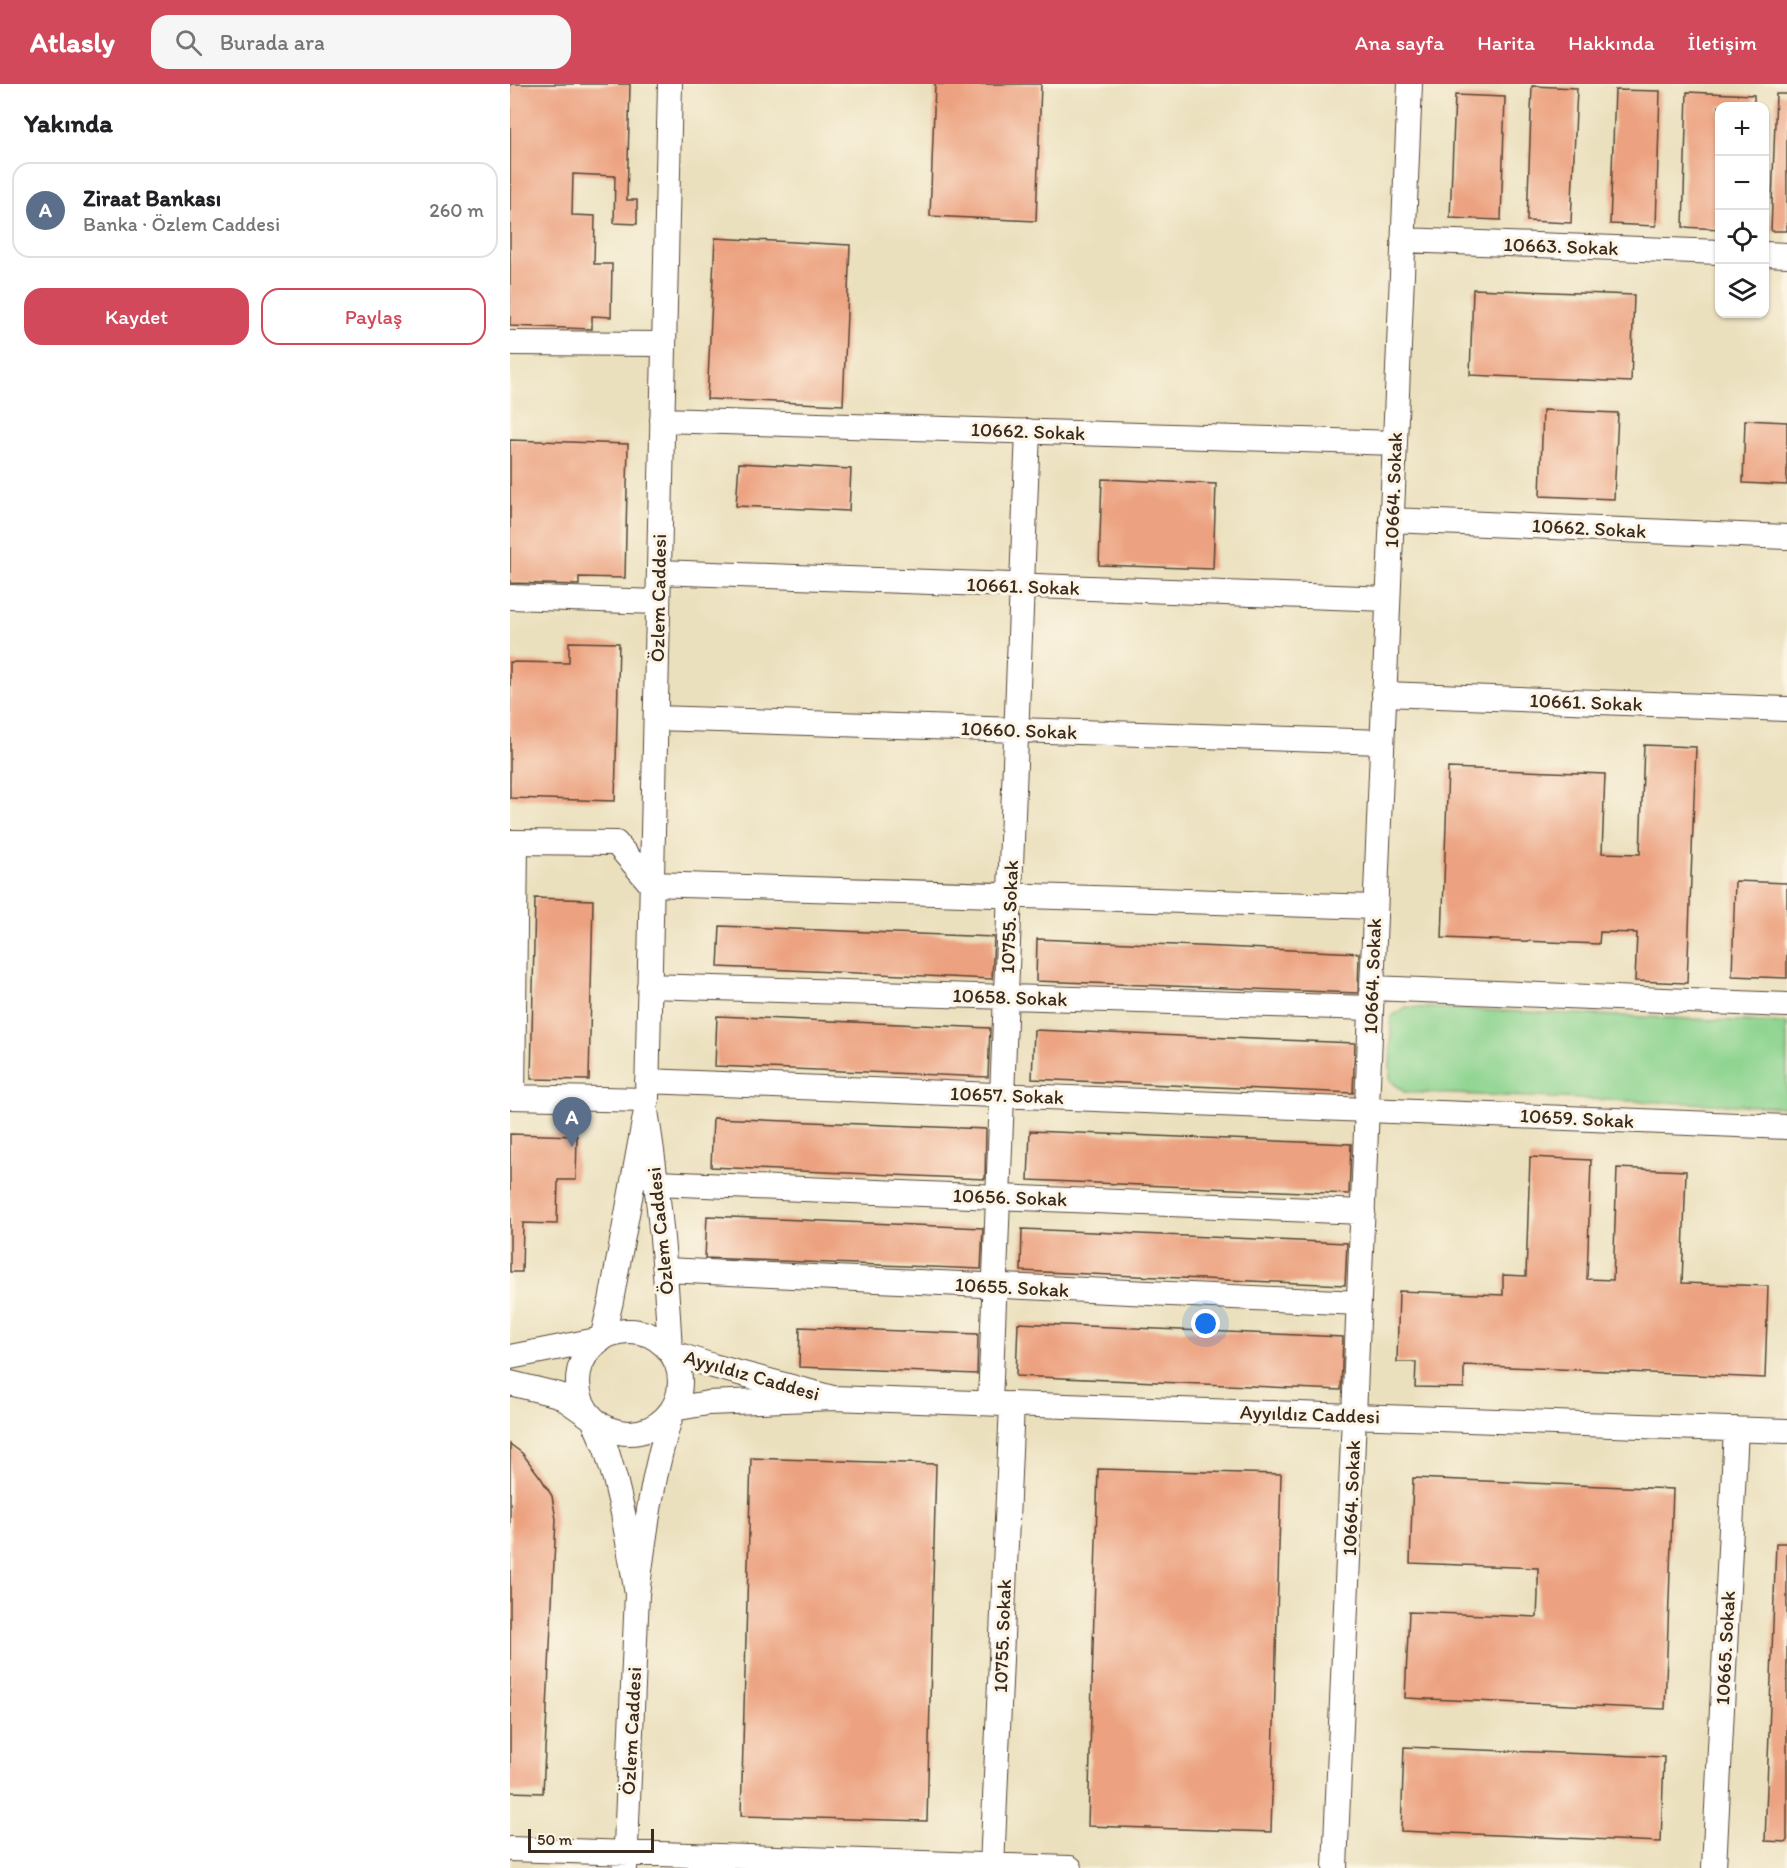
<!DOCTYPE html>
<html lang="tr">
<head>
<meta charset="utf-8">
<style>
  :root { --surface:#fff; --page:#f6f6f6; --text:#202124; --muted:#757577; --line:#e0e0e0; --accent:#d1495b }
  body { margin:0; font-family:Itim,sans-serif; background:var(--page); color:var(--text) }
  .controls { position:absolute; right:18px; top:18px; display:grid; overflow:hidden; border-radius:12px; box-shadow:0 2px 4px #0004 }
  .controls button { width:54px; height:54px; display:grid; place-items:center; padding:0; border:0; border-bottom:2px solid var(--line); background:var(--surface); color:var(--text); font:30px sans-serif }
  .scale { position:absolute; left:18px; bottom:15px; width:126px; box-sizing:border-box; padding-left:6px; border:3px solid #3b2a1e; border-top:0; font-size:16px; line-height:21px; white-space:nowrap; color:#3b2a1e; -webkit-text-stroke:4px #fcf5e5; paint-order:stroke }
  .you { position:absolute; left:696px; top:1240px; width:21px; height:21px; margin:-15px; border:4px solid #fff; border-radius:50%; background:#1a73e8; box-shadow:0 0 0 9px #1a73e833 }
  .badge { display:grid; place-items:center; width:39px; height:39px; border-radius:50%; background:var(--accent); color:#fff; font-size:20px; font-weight:700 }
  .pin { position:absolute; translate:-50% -50px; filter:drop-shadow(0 2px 3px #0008) }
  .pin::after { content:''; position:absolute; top:32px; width:21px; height:18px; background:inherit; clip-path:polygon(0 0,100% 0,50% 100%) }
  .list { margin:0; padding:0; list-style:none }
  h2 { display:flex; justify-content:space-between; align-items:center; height:78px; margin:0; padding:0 24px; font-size:26px }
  h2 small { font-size:20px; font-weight:400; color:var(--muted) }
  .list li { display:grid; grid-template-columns:39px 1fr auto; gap:18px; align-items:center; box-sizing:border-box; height:96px; margin:0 12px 12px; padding:0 12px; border:2px solid var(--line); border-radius:18px }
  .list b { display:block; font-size:22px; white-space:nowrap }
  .list p { margin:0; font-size:20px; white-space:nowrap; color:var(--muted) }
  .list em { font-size:20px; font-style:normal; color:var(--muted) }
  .actions { display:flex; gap:12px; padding:18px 24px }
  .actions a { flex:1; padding:14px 0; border:2px solid var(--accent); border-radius:18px; text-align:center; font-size:21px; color:var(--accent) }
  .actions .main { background:var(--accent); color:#fff }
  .icon { flex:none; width:33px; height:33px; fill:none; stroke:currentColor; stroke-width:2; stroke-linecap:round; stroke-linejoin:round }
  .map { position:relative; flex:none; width:1277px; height:1784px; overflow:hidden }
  header { display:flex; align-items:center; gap:36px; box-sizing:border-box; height:84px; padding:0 30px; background:var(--accent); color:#fff }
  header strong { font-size:28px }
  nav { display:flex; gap:33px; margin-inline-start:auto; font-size:21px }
  .search { width:420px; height:54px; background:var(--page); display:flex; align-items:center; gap:15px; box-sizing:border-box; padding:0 21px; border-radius:18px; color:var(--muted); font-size:22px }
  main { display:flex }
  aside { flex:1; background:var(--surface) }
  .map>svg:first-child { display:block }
  .green { fill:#8bd38e; stroke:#637e56; stroke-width:1.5 }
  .building { fill:#eca280 }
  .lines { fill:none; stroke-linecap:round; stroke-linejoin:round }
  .minor-casing { stroke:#554536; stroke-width:26 }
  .minor { stroke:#fff; stroke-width:24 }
  .labels { text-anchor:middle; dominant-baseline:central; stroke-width:6; stroke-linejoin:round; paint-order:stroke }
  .street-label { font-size:20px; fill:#3b2a1e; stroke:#fcf5e5 }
</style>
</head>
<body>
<header>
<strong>Atlasly</strong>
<div class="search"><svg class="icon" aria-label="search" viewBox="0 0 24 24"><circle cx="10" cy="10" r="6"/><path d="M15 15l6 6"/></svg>Burada ara</div>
<nav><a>Ana sayfa</a><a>Harita</a><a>Hakkında</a><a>İletişim</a></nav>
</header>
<main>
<aside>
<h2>Yakında<small></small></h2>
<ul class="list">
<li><span class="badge" style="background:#5c6f8a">A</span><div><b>Ziraat Bankası</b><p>Banka · Özlem Caddesi</p></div><em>260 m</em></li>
</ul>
<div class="actions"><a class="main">Kaydet</a><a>Paylaş</a></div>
</aside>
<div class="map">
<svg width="1277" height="1784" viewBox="0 0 1277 1784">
  <rect width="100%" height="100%" fill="#fcf5e5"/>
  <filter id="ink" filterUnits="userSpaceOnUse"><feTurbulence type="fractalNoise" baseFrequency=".0167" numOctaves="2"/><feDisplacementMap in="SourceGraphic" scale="12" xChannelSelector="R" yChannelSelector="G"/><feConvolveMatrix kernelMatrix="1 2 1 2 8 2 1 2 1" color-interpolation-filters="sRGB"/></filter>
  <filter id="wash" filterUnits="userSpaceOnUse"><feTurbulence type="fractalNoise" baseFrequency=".008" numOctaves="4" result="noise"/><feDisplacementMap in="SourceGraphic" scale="24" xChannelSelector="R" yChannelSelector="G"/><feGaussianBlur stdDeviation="1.35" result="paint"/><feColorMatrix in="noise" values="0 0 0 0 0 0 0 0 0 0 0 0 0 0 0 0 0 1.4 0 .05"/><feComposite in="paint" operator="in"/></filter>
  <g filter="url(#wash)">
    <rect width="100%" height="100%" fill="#ebe0be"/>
    <path class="green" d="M896,923l381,16v84l-383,-15 -14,-12 1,-63z"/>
    <g id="blocks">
      <path class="building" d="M0,0h120l-3,116h10v24l-23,-1 1,-47 -42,-2 -1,41 23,1 -1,48h18l-1,53 -19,-1v13l-82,-3z
        M425,0h106l-5,137 -106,-5z
        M1022,2l45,2 -6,135 -44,-2z
        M1105,6l45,1 -4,135 -46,-2z
        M1177,8l67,3v11h-35v123l-36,-2z
        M1266,10h11v137h-16z
        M945,11l50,2 -4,123 -51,-2z
        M205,154l135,7 -7,160 -136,-6z
        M963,205l161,6 -3,87 -161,-7z
        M1033,326l75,3 -4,86 -74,-3z
        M1235,336l42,2v63l-44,-2z
        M0,356l118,4 -3,134 -46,-1v8l-69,-2z
        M229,379l112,6 -2,42 -113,-5z
        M592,395l114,5 -3,85 -114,-4z
        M59,558l50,1 -4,158 -105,-3v-136l59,1z
        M1134,661l52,2 -9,236 -52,-2 2,-48 -37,-1 -1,12 -157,-6 6,-170 157,6 -3,79 38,1z
        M1225,797l52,2v95l-55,-2z
        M25,814l58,2 -4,180 -58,-1z
        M210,842l274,11 -2,42 -274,-12z
        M527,855l322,14 -1,40 -322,-12z
        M207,932l273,12 -2,49 -273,-11z
        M524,946l321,13 -2,50 -321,-14z
        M203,1034l273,11 -1,50 -274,-12z
        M520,1047l321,13 -2,50 -321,-14z
        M0,1050l67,2 -1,44h-18l-1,44 -34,-1 -1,49h-12z
        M1020,1073l61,3 -4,119 26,1 4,-112 69,3 -4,112 86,3 -3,92 -301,-13v23l-49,-1 1,-25h-19l2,-71 104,4v-20l23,1z
        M197,1132l276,12 -2,41 -276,-11z
        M512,1145l325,14 -2,42 -324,-14z
        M508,1239l325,14 -2,53 -325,-14z
        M290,1243l178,7 -1,40 -178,-7z
        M0,1360l12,9 19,25 11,18 4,23 -13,274 -33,-1z
        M241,1374l185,6 -9,357 -186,-5z
        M588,1385l183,5 -10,358 -183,-6z
        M903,1394l260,11 -8,220 -260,-11 4,-86 128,5 1,-22v-27l-128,-5z
        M1266,1459h11v299l-22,-1z
        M894,1663l260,10 -3,85 -260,-11z"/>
    </g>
  </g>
  <g filter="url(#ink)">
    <use href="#blocks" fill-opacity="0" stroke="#554536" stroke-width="1.5"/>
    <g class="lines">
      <g class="minor-casing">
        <path id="minor" d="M893,156l317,12
          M1254,170l23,1
          M0,259l154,1
          M152,336l733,23
          M881,436l396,17
          M149,488l729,27
          M0,513l148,5
          M874,610l403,15
          M146,634l726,24
          M0,758l106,1 35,41 724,23
          M139,902l722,22
          M862,904l415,17
          M137,997l1140,46
          M0,1013l137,3
          M3,1013l3,-255
          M137,1013l23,-1013
          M147,1099l706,29
          M156,1186l693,33
          M68 1298a51 51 0 1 1 102 0a51 51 0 1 1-102 0Z
          M0,1273l92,-18 9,-38 35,-190c13,80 20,160 24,241l43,14 120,32 -125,5 -35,6c-20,61 -28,122 -36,185l-14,-81 -8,-34 -9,-30 -13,-30 -34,-24 -49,-12
          M323,1314l954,33
          M480,1319l38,-972
          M0,1765l560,19
          M115,1784l12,-274
          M482,1784l20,-464
          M825,1784l75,-1784
          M1204,1784l22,-439"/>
      </g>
      <use href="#minor" class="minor"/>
    </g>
  </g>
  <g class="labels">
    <g class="street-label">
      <text transform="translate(1051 162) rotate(2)">10663. Sokak</text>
      <text transform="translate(518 347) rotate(2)">10662. Sokak</text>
      <text transform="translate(883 406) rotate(-88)">10664. Sokak</text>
      <text transform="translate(1079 444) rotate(3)">10662. Sokak</text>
      <text transform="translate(513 502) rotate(2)">10661. Sokak</text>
      <text transform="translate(148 514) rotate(-89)">Özlem Caddesi</text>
      <text transform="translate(1076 618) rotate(2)">10661. Sokak</text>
      <text transform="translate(509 646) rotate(2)">10660. Sokak</text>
      <text transform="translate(499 833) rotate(-88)">10755. Sokak</text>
      <text transform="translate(862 892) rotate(-88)">10664. Sokak</text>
      <text transform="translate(500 913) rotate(2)">10658. Sokak</text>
      <text transform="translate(497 1011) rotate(2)">10657. Sokak</text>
      <text transform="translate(1067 1034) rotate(3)">10659. Sokak</text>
      <text transform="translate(500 1113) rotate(2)">10656. Sokak</text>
      <text transform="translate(150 1147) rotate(-96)">Özlem Caddesi</text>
      <text transform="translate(502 1203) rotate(3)">10655. Sokak</text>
      <text transform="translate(242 1291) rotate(16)">Ayyıldız Caddesi</text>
      <text transform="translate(800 1330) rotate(2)">Ayyıldız Caddesi</text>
      <text transform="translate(841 1414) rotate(-88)">10664. Sokak</text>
      <text transform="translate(492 1552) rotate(-88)">10755. Sokak</text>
      <text transform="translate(1215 1564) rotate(-87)">10665. Sokak</text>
      <text transform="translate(121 1647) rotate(-87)">Özlem Caddesi</text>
    </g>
  </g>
</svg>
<div class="controls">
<button>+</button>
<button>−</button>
<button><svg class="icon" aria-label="locate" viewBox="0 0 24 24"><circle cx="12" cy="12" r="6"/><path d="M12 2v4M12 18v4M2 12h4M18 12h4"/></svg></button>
<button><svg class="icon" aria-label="layers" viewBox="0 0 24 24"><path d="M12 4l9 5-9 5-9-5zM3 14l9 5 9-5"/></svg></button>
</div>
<div class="scale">50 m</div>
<div class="you"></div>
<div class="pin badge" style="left:62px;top:1063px;background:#5c6f8a">A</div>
</div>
</main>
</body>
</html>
